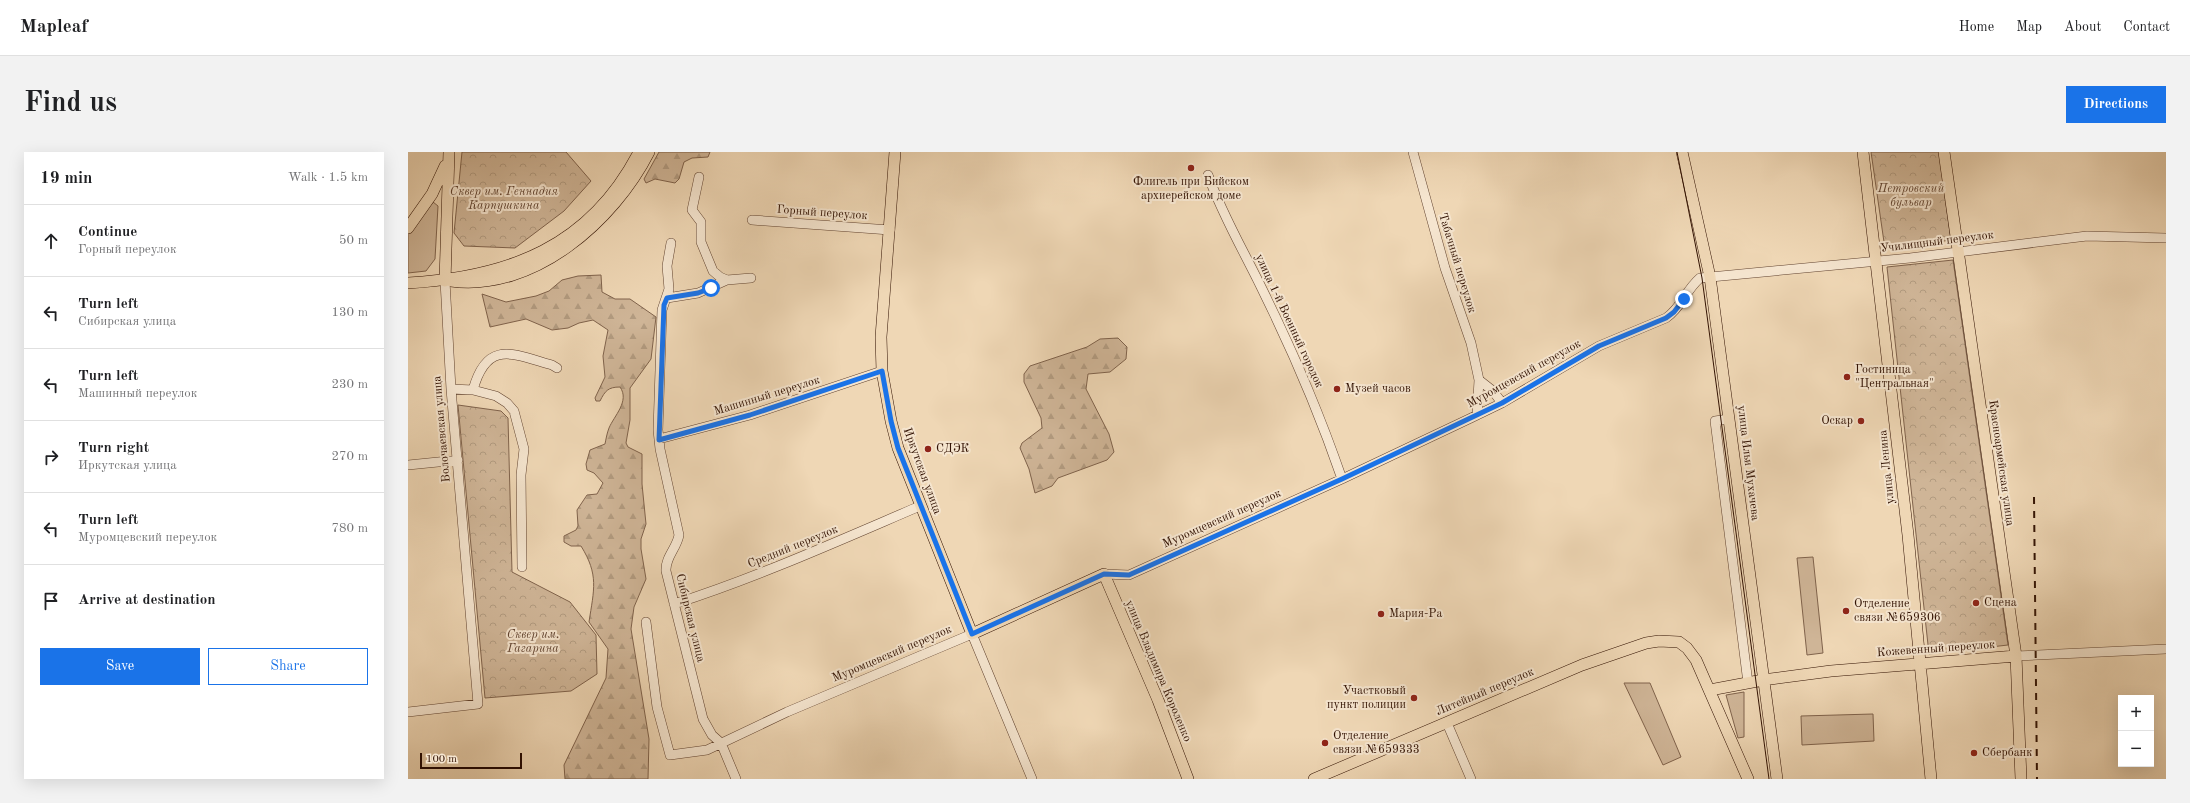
<!DOCTYPE html>
<html lang="en">
<head>
<meta charset="utf-8">
<style>
  :root { --surface:#fff; --page:#f2f2f2; --text:#202124; --muted:#757577; --line:#e0e0e0; --accent:#1a73e8 }
  body { margin:0; font-family:"Old Standard TT",serif; background:var(--page); color:var(--text) }
  .controls { position:absolute; right:12px; bottom:12px; display:grid; overflow:hidden; border-radius:0px; box-shadow:0 4px 16px #0002 }
  .controls button { width:36px; height:36px; display:grid; place-items:center; padding:0; border:0; border-bottom:1px solid var(--line); background:var(--surface); color:var(--text); font:20px sans-serif }
  .scale { position:absolute; left:12px; bottom:10px; width:102px; box-sizing:border-box; padding-left:4px; border:2px solid #311102; border-top:0; font-size:11px; line-height:14px; white-space:nowrap; color:#311102; -webkit-text-stroke:3px #f5e5cf; paint-order:stroke }
  .stop { position:absolute; width:12px; height:12px; margin:-9px; border:3px solid #1a73e8; border-radius:50%; background:#fff }
  .stop.end { background:#1a73e8; border-color:#fff; box-shadow:0 1px 4px #0008 }
  .list { margin:0; padding:0; list-style:none }
  h2 { display:flex; justify-content:space-between; align-items:center; height:52px; margin:0; padding:0 16px; font-size:17px }
  h2 small { font-size:13px; font-weight:400; color:var(--muted) }
  .list li { display:grid; grid-template-columns:26px 1fr auto; gap:12px; align-items:center; box-sizing:border-box; height:72px; padding:0 16px; border-top:1px solid var(--line) }
  .list b { display:block; font-size:15px; white-space:nowrap }
  .list p { margin:0; font-size:13px; white-space:nowrap; color:var(--muted) }
  .list em { font-size:13px; font-style:normal; color:var(--muted) }
  .actions { display:flex; gap:8px; padding:12px 16px }
  .actions a { flex:1; padding:9px 0; border:1px solid var(--accent); border-radius:0px; text-align:center; font-size:14px; color:var(--accent) }
  .actions .main { background:var(--accent); color:#fff }
  .icon { flex:none; width:22px; height:22px; fill:none; stroke:currentColor; stroke-width:2; stroke-linecap:round; stroke-linejoin:round }
  .map { position:relative; flex:none; width:1758px; height:627px; overflow:hidden; border-radius:0px }
  header { display:flex; align-items:center; gap:24px; box-sizing:border-box; height:56px; padding:0 20px; background:var(--surface); border-bottom:1px solid var(--line) }
  header strong { font-size:19px }
  nav { display:flex; gap:22px; margin-inline-start:auto; font-size:14px }
  .intro { display:flex; align-items:center; justify-content:space-between; box-sizing:border-box; height:96px; padding:0 24px }
  h1 { margin:0; font-size:28px }
  .button { padding:10px 18px; border-radius:0px; background:var(--accent); color:#fff; font-size:14px; font-weight:700 }
  main { display:flex; gap:24px; padding:0 24px }
  aside { flex:1; background:var(--surface); border-radius:0px; box-shadow:0 4px 16px #0002 }
  .map>svg:first-child { display:block }
  .grass { fill:#cfb597; stroke:#80634c }
  .forest { fill:url(#forest-firs); stroke:#80634c }
  .park { fill:url(#park-crowns); stroke:#80634c }
  .lines { fill:none; stroke-linecap:round; stroke-linejoin:round }
  .minor-casing { stroke:#60422f; stroke-width:10 }
  .major-casing { stroke:#311102; stroke-width:12 }
  .minor { stroke:#f5e5cf; stroke-width:9 }
  .major { stroke:#efd7b5; stroke-width:11 }
  .tram { stroke:#311102; stroke-width:1 }
  .rail { stroke:#311102; stroke-width:2; stroke-dasharray:7 7; stroke-linecap:butt }
  .route { stroke:#1a73e8; stroke-width:5 }
  .poi-dot { fill:#8f2418; stroke:#f5e5cf; stroke-width:1.5 }
  .labels { text-anchor:middle; dominant-baseline:central; stroke-width:4; stroke-linejoin:round; paint-order:stroke }
  .poi-label { font-size:12px; fill:#311102; stroke:#f5e5cf; text-anchor:start }
  .park-label { font-size:12px; font-style:italic; fill:#60422f; stroke:#f5e5cf }
  .street-label { font-size:12px; fill:#311102; stroke:#f5e5cf }
</style>
</head>
<body>
<header>
<strong>Mapleaf</strong>
<nav><a>Home</a><a>Map</a><a>About</a><a>Contact</a></nav>
</header>
<div class="intro"><h1>Find us</h1><a class="button">Directions</a></div>
<main>
<aside>
<h2>19 min<small>Walk · 1.5 km</small></h2>
<ul class="list">
<li><svg class="icon" aria-label="ahead" viewBox="0 0 24 24"><path d="M12 20V5M6 11l6-6 6 6"/></svg><div><b>Continue</b><p>Горный переулок</p></div><em>50 m</em></li>
<li><svg class="icon" aria-label="left" viewBox="0 0 24 24"><path d="M17 20v-9H6M10 6l-5 5 5 5"/></svg><div><b>Turn left</b><p>Сибирская улица</p></div><em>130 m</em></li>
<li><svg class="icon" aria-label="left" viewBox="0 0 24 24"><path d="M17 20v-9H6M10 6l-5 5 5 5"/></svg><div><b>Turn left</b><p>Машинный переулок</p></div><em>230 m</em></li>
<li><svg class="icon" aria-label="right" viewBox="0 0 24 24"><path d="M7 20v-9h11M14 6l5 5-5 5"/></svg><div><b>Turn right</b><p>Иркутская улица</p></div><em>270 m</em></li>
<li><svg class="icon" aria-label="left" viewBox="0 0 24 24"><path d="M17 20v-9H6M10 6l-5 5 5 5"/></svg><div><b>Turn left</b><p>Муромцевский переулок</p></div><em>780 m</em></li>
<li><svg class="icon" aria-label="arrive" viewBox="0 0 24 24"><path d="M6 21V4h12l-3 4 3 4H6"/></svg><div><b>Arrive at destination</b></div></li>
</ul>
<div class="actions"><a class="main">Save</a><a>Share</a></div>
</aside>
<div class="map">
<svg width="1758" height="627" viewBox="0 0 1758 627">
  <defs>
    <pattern id="forest-firs" width="22" height="20" patternUnits="userSpaceOnUse"><rect width="22" height="20" fill="#cfb597"/><path d="M5 1l3.5 6h-7zM16 11l3.5 6h-7z" fill="#b29b80"/></pattern>
    <pattern id="park-crowns" width="20" height="18" patternUnits="userSpaceOnUse"><rect width="20" height="18" fill="#cfb597"/><path d="M2 6a3 3 0 1 1 6 0M12 15a3 3 0 1 1 6 0" fill="none" stroke="#b29b80"/></pattern>
  </defs>
  <rect width="100%" height="100%" fill="#efd7b5"/>
  <filter id="stains"><feTurbulence type="fractalNoise" baseFrequency=".005" numOctaves="4"/><feColorMatrix values="0 0 0 0 .2 0 0 0 0 .09 0 0 0 0 .02 0 0 0 .5 -.17"/></filter>
  <radialGradient id="worn" r=".72"><stop offset=".6" stop-color="#630" stop-opacity="0"/><stop offset="1" stop-color="#630" stop-opacity=".3"/></radialGradient>
  <path class="grass" d="M25,50l5,4 -3,53 -9,12 -18,2v-39z
    M1405,405l10,96 -16,2 -10,-97z
    M1216,531h26l31,74 -18,8z
    M1336,540v45l-6,1 -12,-43z
    M1465,562l1,27 -72,4 -1,-29z"/>
  <path class="forest" d="M251,0h51l-2,5 -16,1 -8,4 -5,17 -4,4 -20,-4 -9,4 -2,-4z
    M193,123l1,17 13,7h15l26,18 -5,42 -21,29v32l-4,23 2,4 14,7v30l4,40 -5,15v10l5,30 -12,28 -3,22 18,110 -1,40h-83l-1,-14 42,-87 2,-29 -19,-27c5,-33 10,-47 -8,-76h-10l-7,-4v-6l12,-6 2,-4 -1,-16 10,-15 10,-1 6,-11 -9,-10 -7,-3 -1,-6 4,-14 15,-6c1,-5 2,-11 4,-16 5,-12 21,-27 11,-41 -12,0 -15,4 -20,14h-4l-1,-3 10,-21 -2,-21 5,-26 -15,-10 -14,3 -11,5 -16,2 -26,-11 -36,8 -8,-33 24,8 30,-6 13,-5 13,-11 16,-4z
    M710,186l9,9 -1,12 -16,13 -22,2 -2,15 23,45 5,18 -7,8 -49,18 -6,8 -17,7 -6,-24 -9,-21 2,-5 20,-15 -1,-10 -17,-36v-8l6,-8 57,-19 13,-8z"/>
  <path class="park" d="M54,0h104l25,29 -27,30 -49,37 -51,-2 -10,-13z
    M1463,0h68l12,88 -66,9z
    M1545,108l55,385 -79,9 -42,-387z
    M50,253l43,6 7,7 4,154 58,30 26,33 1,39 -26,17 -86,7z"/>
  <g class="lines">
    <g class="minor-casing">
      <path id="minor" d="M1005,0l32,116 26,75 8,37
        M800,23c15,42 37,78 56,118 30,61 56,122 78,186
        M291,25l-7,33 9,12v20l12,29 7,6 7,3 24,-2
        M344,68l138,10
        M263,91l-4,23 2,23 -7,21 -4,120 2,19 19,86c-2,13 -14,22 -13,36l37,148 9,16 9,8 15,36
        M259,146l31,-5 29,-13
        M43,237l22,1 23,6 11,7 7,8 10,38 -3,26 1,92
        M65,238c14,-51 40,-36 79,-25l5,3
        M1069,263l2,-35 14,11 9,12
        M1321,267l-14,2 33,262
        M251,287l91,-24 132,-44
        M0,313l50,-5
        M696,422l25,1 213,-96 129,-61 31,-15 97,-57 67,-28c16,-11 19,-27 34,-40l210,-20 177,-22 79,2
        M266,452c84,-27 164,-63 246,-98
        M238,470l11,85 13,48 37,-5 80,-38 185,-78 60,145
        M1608,504l150,-7
        M0,560l70,-8 -27,-315 -6,-108
        M1039,571l24,56"/>
    </g>
    <g class="major-casing">
      <path id="major" d="M487,0l-14,185 1,34 9,50 7,27 74,186 132,-60 54,126 30,79
        M1274,0l28,125 67,502
        M1455,0l45,383 23,244
        M1536,0l72,504 5,123
        M0,76l24,-34 13,-28
        M37,129l4,-129
        M43,129c83,11 163,-60 198,-129
        M0,131c101,-6 182,-36 231,-131
        M1302,538l53,-10 68,-9 185,-15
        M906,627l268,-114 64,-22 13,-2 20,1 8,6 9,12 52,119"/>
    </g>
    <use href="#minor" class="minor"/>
    <use href="#major" class="major"/>
    <path class="tram" d="M1269,0l25,126 67,501"/>
    <path class="rail" d="M1626,345l3,282"/>
  </g>
  <g class="lines">
    <path class="route" d="M303,136l-13,5 -31,5 -3,7 -5,135 91,-25 132,-44 9,50 7,27 74,186 132,-60 25,1 213,-96 160,-76 97,-57 67,-28 8,-6 10,-13"/>
  </g>
  <g class="poi-dot">
    <circle cx="783" cy="16" r="4"/>
    <circle cx="1439" cy="225" r="4"/>
    <circle cx="929" cy="237" r="4"/>
    <circle cx="1453" cy="269" r="4"/>
    <circle cx="520" cy="297" r="4"/>
    <circle cx="1568" cy="451" r="4"/>
    <circle cx="1438" cy="459" r="4"/>
    <circle cx="973" cy="462" r="4"/>
    <circle cx="1006" cy="546" r="4"/>
    <circle cx="917" cy="591" r="4"/>
    <circle cx="1566" cy="601" r="4"/>
  </g>
  <g class="labels">
    <g class="poi-label">
      <text x="783" y="30" text-anchor="middle">Флигель при Бийском<tspan x="783" dy="14">архиерейском доме</tspan></text>
      <text x="1447" y="218">Гостиница<tspan x="1447" dy="14">"Центральная"</tspan></text>
      <text x="937" y="237">Музей часов</text>
      <text x="1445" y="269" text-anchor="end">Оскар</text>
      <text x="528" y="297">СДЭК</text>
      <text x="1576" y="451">Сцена</text>
      <text x="1446" y="452">Отделение<tspan x="1446" dy="14">связи №659306</tspan></text>
      <text x="981" y="462">Мария-Ра</text>
      <text x="998" y="539" text-anchor="end">Участковый<tspan x="998" dy="14">пункт полиции</tspan></text>
      <text x="925" y="584">Отделение<tspan x="925" dy="14">связи №659333</tspan></text>
      <text x="1574" y="601">Сбербанк</text>
    </g>
    <g class="park-label">
      <text x="1503" y="37">Петровский<tspan x="1503" dy="14">бульвар</tspan></text>
      <text x="96" y="40">Сквер им. Геннадия<tspan x="96" dy="14">Карпушкина</tspan></text>
      <text x="125" y="483">Сквер им.<tspan x="125" dy="14">Гагарина</tspan></text>
    </g>
    <g class="street-label">
      <text transform="translate(414 61) rotate(4)">Горный переулок</text>
      <text transform="translate(1529 90) rotate(-7)">Училищный переулок</text>
      <text transform="translate(1049 111) rotate(73)">Табачный переулок</text>
      <text transform="translate(881 169) rotate(65)">улица 1-й Военный городок</text>
      <text transform="translate(1116 222) rotate(-29)">Муромцевский переулок</text>
      <text transform="translate(359 244) rotate(-17)">Машинный переулок</text>
      <text transform="translate(34 277) rotate(-95)">Волочаевская улица</text>
      <text transform="translate(1340 311) rotate(83)">улица Ильи Мухачева</text>
      <text transform="translate(1593 311) rotate(82)">Красноармейская улица</text>
      <text transform="translate(1479 315) rotate(-96)">улица Ленина</text>
      <text transform="translate(514 319) rotate(70)">Иркутская улица</text>
      <text transform="translate(814 367) rotate(-24)">Муромцевский переулок</text>
      <text transform="translate(385 395) rotate(-22)">Средний переулок</text>
      <text transform="translate(282 466) rotate(76)">Сибирская улица</text>
      <text transform="translate(1528 497) rotate(-4)">Кожевенный переулок</text>
      <text transform="translate(484 502) rotate(-23)">Муромцевский переулок</text>
      <text transform="translate(750 519) rotate(67)">улица Владимира Короленко</text>
      <text transform="translate(1077 540) rotate(-23)">Литейный переулок</text>
    </g>
  </g>
  <rect width="100%" height="100%" filter="url(#stains)"/>
  <rect width="100%" height="100%" fill="url(#worn)"/>
</svg>
<div class="controls">
<button>+</button>
<button>−</button>
</div>
<div class="scale">100 m</div>
<div class="stop" style="left:303px;top:136px"></div>
<div class="stop end" style="left:1276px;top:147px"></div>
</div>
</main>
</body>
</html>
